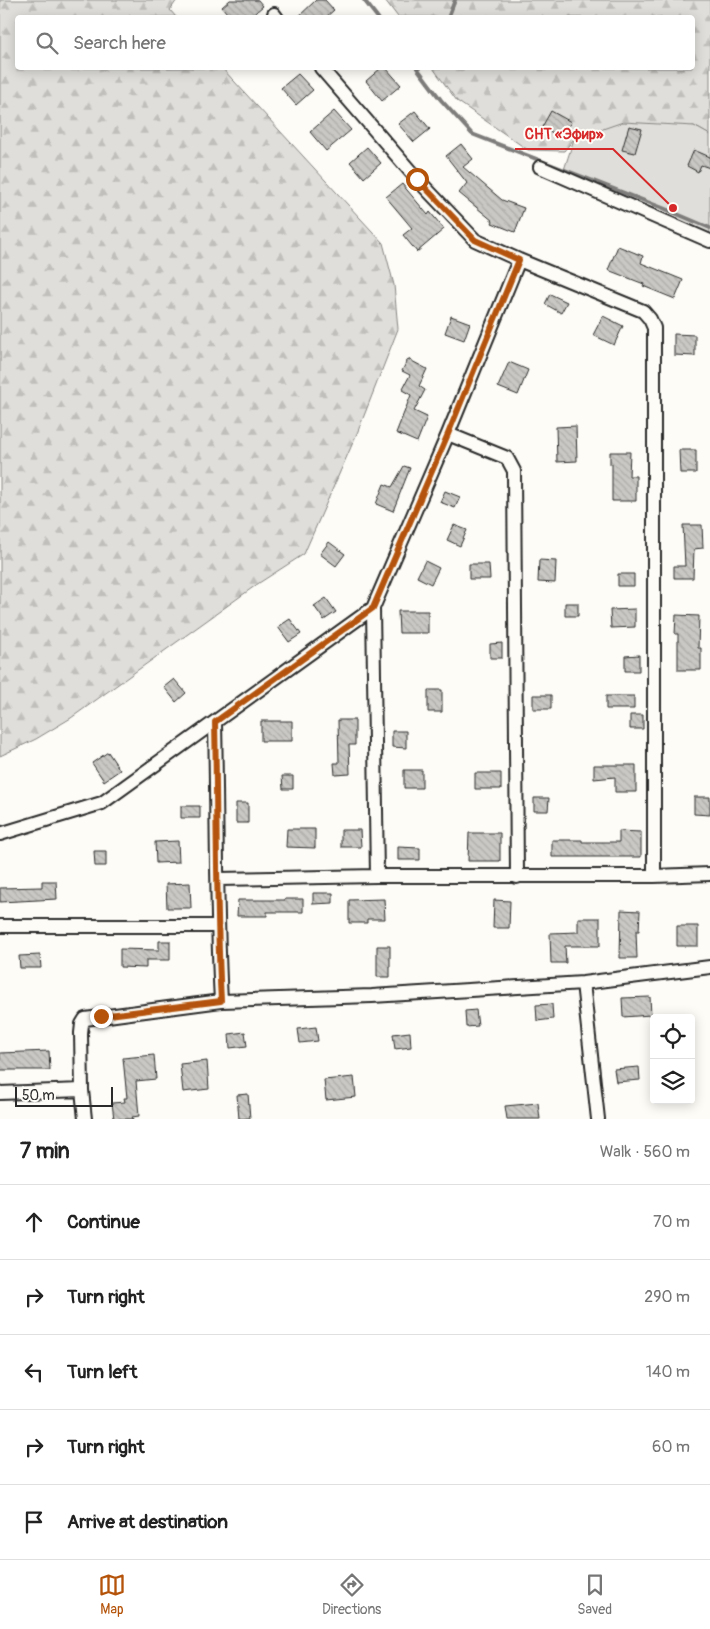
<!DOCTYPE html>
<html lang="en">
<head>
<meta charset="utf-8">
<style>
  :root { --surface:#fff; --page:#f2f2f2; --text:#222; --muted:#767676; --line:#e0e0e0; --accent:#b45309 }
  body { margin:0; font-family:Pangolin,sans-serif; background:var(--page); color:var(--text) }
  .controls { position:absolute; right:15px; bottom:15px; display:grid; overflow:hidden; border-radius:5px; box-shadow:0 2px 12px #0003 }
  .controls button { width:45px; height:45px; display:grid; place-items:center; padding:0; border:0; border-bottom:1px solid var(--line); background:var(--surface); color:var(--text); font:25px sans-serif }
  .scale { position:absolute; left:15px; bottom:12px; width:98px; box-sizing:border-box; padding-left:5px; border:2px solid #2b2b2b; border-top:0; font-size:14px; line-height:18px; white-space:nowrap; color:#2b2b2b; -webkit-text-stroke:4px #fdfcf7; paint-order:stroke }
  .stop { position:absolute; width:15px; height:15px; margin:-11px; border:4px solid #b45309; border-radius:50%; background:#fff }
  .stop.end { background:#b45309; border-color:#fff; box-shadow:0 1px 5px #0008 }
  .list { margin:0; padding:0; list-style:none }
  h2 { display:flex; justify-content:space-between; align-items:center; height:65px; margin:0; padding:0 20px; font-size:21px }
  h2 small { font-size:16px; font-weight:400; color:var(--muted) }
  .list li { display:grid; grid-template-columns:32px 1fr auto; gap:15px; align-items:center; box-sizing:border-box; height:75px; padding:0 20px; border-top:1px solid var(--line) }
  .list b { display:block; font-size:19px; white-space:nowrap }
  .list em { font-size:16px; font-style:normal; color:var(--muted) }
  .icon { flex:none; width:28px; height:28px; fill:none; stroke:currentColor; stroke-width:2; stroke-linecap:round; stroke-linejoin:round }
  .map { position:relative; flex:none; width:710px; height:1119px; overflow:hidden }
  .search { position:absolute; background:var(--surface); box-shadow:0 2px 12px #0003; left:15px; right:15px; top:15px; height:55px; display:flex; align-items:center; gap:12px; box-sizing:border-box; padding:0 18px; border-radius:5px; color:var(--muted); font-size:19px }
  .sheet { height:440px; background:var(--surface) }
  nav { display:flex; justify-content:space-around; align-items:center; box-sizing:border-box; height:70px; border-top:1px solid var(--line); background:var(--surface); font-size:14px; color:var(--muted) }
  nav a { display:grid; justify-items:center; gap:2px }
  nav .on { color:var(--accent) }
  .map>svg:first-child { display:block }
  .forest { fill:url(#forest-firs); stroke:#858482 }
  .garden { fill:#dfdeda; stroke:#858482 }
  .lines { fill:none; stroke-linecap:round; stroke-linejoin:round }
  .stream { stroke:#7e7d7b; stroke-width:4 }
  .building { fill:url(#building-back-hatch); stroke:#2b2b2b }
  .minor-casing { stroke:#2b2b2b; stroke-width:16 }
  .minor { stroke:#fdfcf7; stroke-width:12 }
  .route { stroke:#b45309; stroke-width:6 }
  .leader { fill:none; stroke:#d62828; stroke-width:2 }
  .callout-dot { fill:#d62828; stroke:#fdfcf7; stroke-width:2 }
  .callout-label { font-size:15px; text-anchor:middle; font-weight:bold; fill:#d62828; stroke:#fdfcf7; stroke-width:4; stroke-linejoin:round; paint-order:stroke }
</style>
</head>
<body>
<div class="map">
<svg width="710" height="1119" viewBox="0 0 710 1119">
  <defs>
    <pattern id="forest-firs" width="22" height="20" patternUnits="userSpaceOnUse" patternTransform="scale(1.25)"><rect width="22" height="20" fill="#dfdeda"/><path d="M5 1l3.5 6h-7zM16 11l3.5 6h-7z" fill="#c0bfbb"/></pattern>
    <pattern id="building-back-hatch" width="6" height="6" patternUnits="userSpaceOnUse" patternTransform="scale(1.25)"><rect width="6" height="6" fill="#c9c8c4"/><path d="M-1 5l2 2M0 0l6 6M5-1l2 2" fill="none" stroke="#adaca9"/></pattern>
  </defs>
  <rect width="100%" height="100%" fill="#fdfcf7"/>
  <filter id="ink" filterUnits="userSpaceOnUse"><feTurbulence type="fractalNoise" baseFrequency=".02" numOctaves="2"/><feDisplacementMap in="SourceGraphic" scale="10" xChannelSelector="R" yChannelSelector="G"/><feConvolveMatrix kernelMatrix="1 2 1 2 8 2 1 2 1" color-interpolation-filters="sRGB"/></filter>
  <g filter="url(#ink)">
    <path class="forest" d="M0,0h177l-7,10 6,7 -158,1v50h204l161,175 11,42 4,44 -40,102 -54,123 -45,29 -188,135 -35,21 -36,17z
      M385,0h325v135l-16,-9 -120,13 -10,12 -36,-1 -71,-49 -24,-33h259v-50l-294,-1z"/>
    <path class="garden" d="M623,122l71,4 16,9v104l-148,-63 12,-37z"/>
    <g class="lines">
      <path class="stream" d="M364,0l14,18
        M448,18l7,-18
        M417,68l24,32 31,34 191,74 47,20"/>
    </g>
    <path class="building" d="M230,0h28l5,6 -14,12h-18l-9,-11z
      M316,0h9l9,10 -9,8h-28z
      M381,68h5l15,17 -19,16 -16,-20z
      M298,74l15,16 -17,15 -15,-17z
      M334,111l17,19 -25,21 -16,-19z
      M415,111l15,18 -16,13 -16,-18z
      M551,111l20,11 -9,16 -20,-11z
      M629,126l13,3 -7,24 -13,-3z
      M461,144l12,15 -10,8 39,33 22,8 -9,24 -23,-9 1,-2 -34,-28 8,-10 -21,-27z
      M367,147l14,16 -17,15 -14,-16z
      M694,150l16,7v11l-9,-3 -3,7 -11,-6z
      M402,184l26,31 2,-3 14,17 -27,23 -14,-17 9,-7 -26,-31z
      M618,246l25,10 -2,7 42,17 -8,19 -32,-13 1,-2 -36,-14z
      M550,294l17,8 -6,11 -16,-9z
      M451,316l19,7 -6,17 -19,-7z
      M603,316l20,10 -9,19 -21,-10z
      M674,334l21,1v21l-21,-1z
      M408,359l19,10 -8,17 6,4 -11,21 13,6 -10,25 -21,-9 15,-38 -9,-5 8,-15 -8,-4z
      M509,362l19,8 -10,25 -20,-8z
      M576,426l1,35 -20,1 -1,-35z
      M679,450h17v23h-16z
      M610,452h20l-1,24h7v25h-24v-37h-2z
      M404,466l6,2 -17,43 -17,-7 8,-20 8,3z
      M445,491l15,6 -5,11 -15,-6z
      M454,525l13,5 -7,16 -13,-6z
      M683,525h19l1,23 -9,1 -1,29h-19v-12h11z
      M329,542l16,12 -9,12 -16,-12z
      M539,560l17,1 -1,22 -17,-1z
      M425,561l14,7 -8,16 -14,-7z
      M469,564h20l1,15h-21z
      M618,574h16v12h-16z
      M326,598l10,14 -12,8 -10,-14z
      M565,603h13v13h-13z
      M635,609v18l-24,1 -1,-18z
      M398,611h30v22h-29z
      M676,615l23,1 -1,32h3v22h-23v-36h-3z
      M290,619l11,15 -12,8 -11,-15z
      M502,643v15h-12v-14z
      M639,655v16h-14v-15z
      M174,679l12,14 -10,9 -12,-15z
      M428,690h14v22h-14z
      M533,695h18v14h-18z
      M606,696h28v13h-28z
      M630,715h13v14h-13z
      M338,720h17v25h-6l1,29 -15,1 -1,-12h5z
      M261,721h31v20h-31z
      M392,731h14v17l-14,-1z
      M108,752l12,18 -16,11 -12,-18z
      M594,765h42v27h-21v-15l-21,2z
      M404,770h18v18h-18z
      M475,773h26v16h-26z
      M282,776h11v13h-10z
      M694,797h16v18l-16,-1z
      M534,798h15l-1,13h-14z
      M236,803h12v20h-12z
      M181,806h19v12h-19z
      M287,829h28v19l-29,-1z
      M341,830h19l1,17h-20z
      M619,831l22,1v25h-89v-17h30v2h37z
      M469,833h31v28h-32z
      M178,841l1,21 -23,1 -1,-21z
      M398,847l22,1v12h-22z
      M94,851h12v15h-11z
      M42,881h14l1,18 -57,3v-14l42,-1z
      M190,883l1,25h-24l-1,-24z
      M313,893h20v10l-20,1z
      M285,899h18v13h-36v4h-30l1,-16h47z
      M384,899l1,20h-18v4h-18v-23z
      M494,900l16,1 -1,27h-16z
      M621,910l19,1 -1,20h-3l1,27h-17z
      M578,918h22v28h-35l1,17h-15l-1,-30 28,-1z
      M677,926h21v20h-21z
      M159,941h11v19h-24v8l-26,-1v-18l39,1z
      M377,946h13v31h-13z
      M40,955l1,13h-21l-1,-12z
      M650,997l1,18 -28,2 -1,-19z
      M552,1004l1,15 -16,2 -1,-16z
      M476,1010l2,16 -12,1 -1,-16z
      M316,1027l2,14 -18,2 -2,-14z
      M245,1032l2,14 -17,2 -1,-14z
      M410,1032l1,15 -16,2 -2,-15z
      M49,1051l1,19h-50v-17z
      M154,1055l2,24 -20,2 3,35 -7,1 1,2h-19l-2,-16 13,-1 -1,-4h3l-4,-40z
      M207,1061l2,28 -26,3 -3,-28z
      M639,1067l1,13 -24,2 -2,-13z
      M354,1077l2,20 -30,3 -2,-20z
      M248,1094l2,24 -11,1 -2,-24z
      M538,1103l2,16h-33l-2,-13z"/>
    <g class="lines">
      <g class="minor-casing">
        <path id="minor" d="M274,14l3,4
          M321,68l96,111 58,61 44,20 124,51 7,8 4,9v548
          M540,167l170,74
          M448,434l59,24 7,13 3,406
          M373,608l4,268
          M215,722c2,93 1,186 6,279
          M0,834l102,-31 271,-195 75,-174 71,-174
          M218,879l159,-3h277l56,-2
          M0,926h217
          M583,983l15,136
          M82,1090l-1,-57 1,-9 3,-5 136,-18 151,-5 211,-13 127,-16
          M0,1093l82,-3 3,29"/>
      </g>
      <use href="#minor" class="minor"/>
    </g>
  </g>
  <g class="lines" filter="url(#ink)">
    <path class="route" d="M101,1016l120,-15c-5,-93 -4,-186 -6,-279l158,-114 75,-174 71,-174 -44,-20 -58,-61"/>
  </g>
  <path class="leader" d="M673 208L613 149H515"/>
  <circle class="callout-dot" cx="673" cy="208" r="5"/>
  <g class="callout-label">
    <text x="564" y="139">СНТ «Эфир»</text>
  </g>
</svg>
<div class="controls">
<button><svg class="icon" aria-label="locate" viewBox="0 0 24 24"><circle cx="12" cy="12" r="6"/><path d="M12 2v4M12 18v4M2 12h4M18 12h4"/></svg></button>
<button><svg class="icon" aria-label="layers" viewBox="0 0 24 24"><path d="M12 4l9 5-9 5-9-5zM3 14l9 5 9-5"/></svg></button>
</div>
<div class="scale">50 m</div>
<div class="stop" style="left:417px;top:179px"></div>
<div class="stop end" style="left:101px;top:1016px"></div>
<div class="search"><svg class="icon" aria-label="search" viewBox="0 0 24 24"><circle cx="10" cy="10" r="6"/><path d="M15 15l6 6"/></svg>Search here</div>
</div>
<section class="sheet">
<h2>7 min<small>Walk · 560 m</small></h2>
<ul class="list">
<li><svg class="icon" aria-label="ahead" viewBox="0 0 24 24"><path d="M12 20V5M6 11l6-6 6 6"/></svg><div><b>Continue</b></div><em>70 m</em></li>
<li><svg class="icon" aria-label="right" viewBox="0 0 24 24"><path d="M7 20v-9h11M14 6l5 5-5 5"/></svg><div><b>Turn right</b></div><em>290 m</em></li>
<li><svg class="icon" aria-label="left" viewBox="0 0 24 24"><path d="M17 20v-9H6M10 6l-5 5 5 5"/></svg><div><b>Turn left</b></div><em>140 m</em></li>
<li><svg class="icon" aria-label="right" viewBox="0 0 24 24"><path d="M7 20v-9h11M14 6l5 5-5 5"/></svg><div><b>Turn right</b></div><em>60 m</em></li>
<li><svg class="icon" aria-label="arrive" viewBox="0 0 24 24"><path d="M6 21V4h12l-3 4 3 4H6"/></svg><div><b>Arrive at destination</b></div></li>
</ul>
</section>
<nav>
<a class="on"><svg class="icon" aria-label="map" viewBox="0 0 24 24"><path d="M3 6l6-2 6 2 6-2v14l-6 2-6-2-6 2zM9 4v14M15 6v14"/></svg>Map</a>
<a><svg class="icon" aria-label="directions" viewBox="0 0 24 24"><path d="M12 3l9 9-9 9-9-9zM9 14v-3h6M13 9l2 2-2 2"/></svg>Directions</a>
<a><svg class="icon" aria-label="saved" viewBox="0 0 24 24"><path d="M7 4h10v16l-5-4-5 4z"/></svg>Saved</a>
</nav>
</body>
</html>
